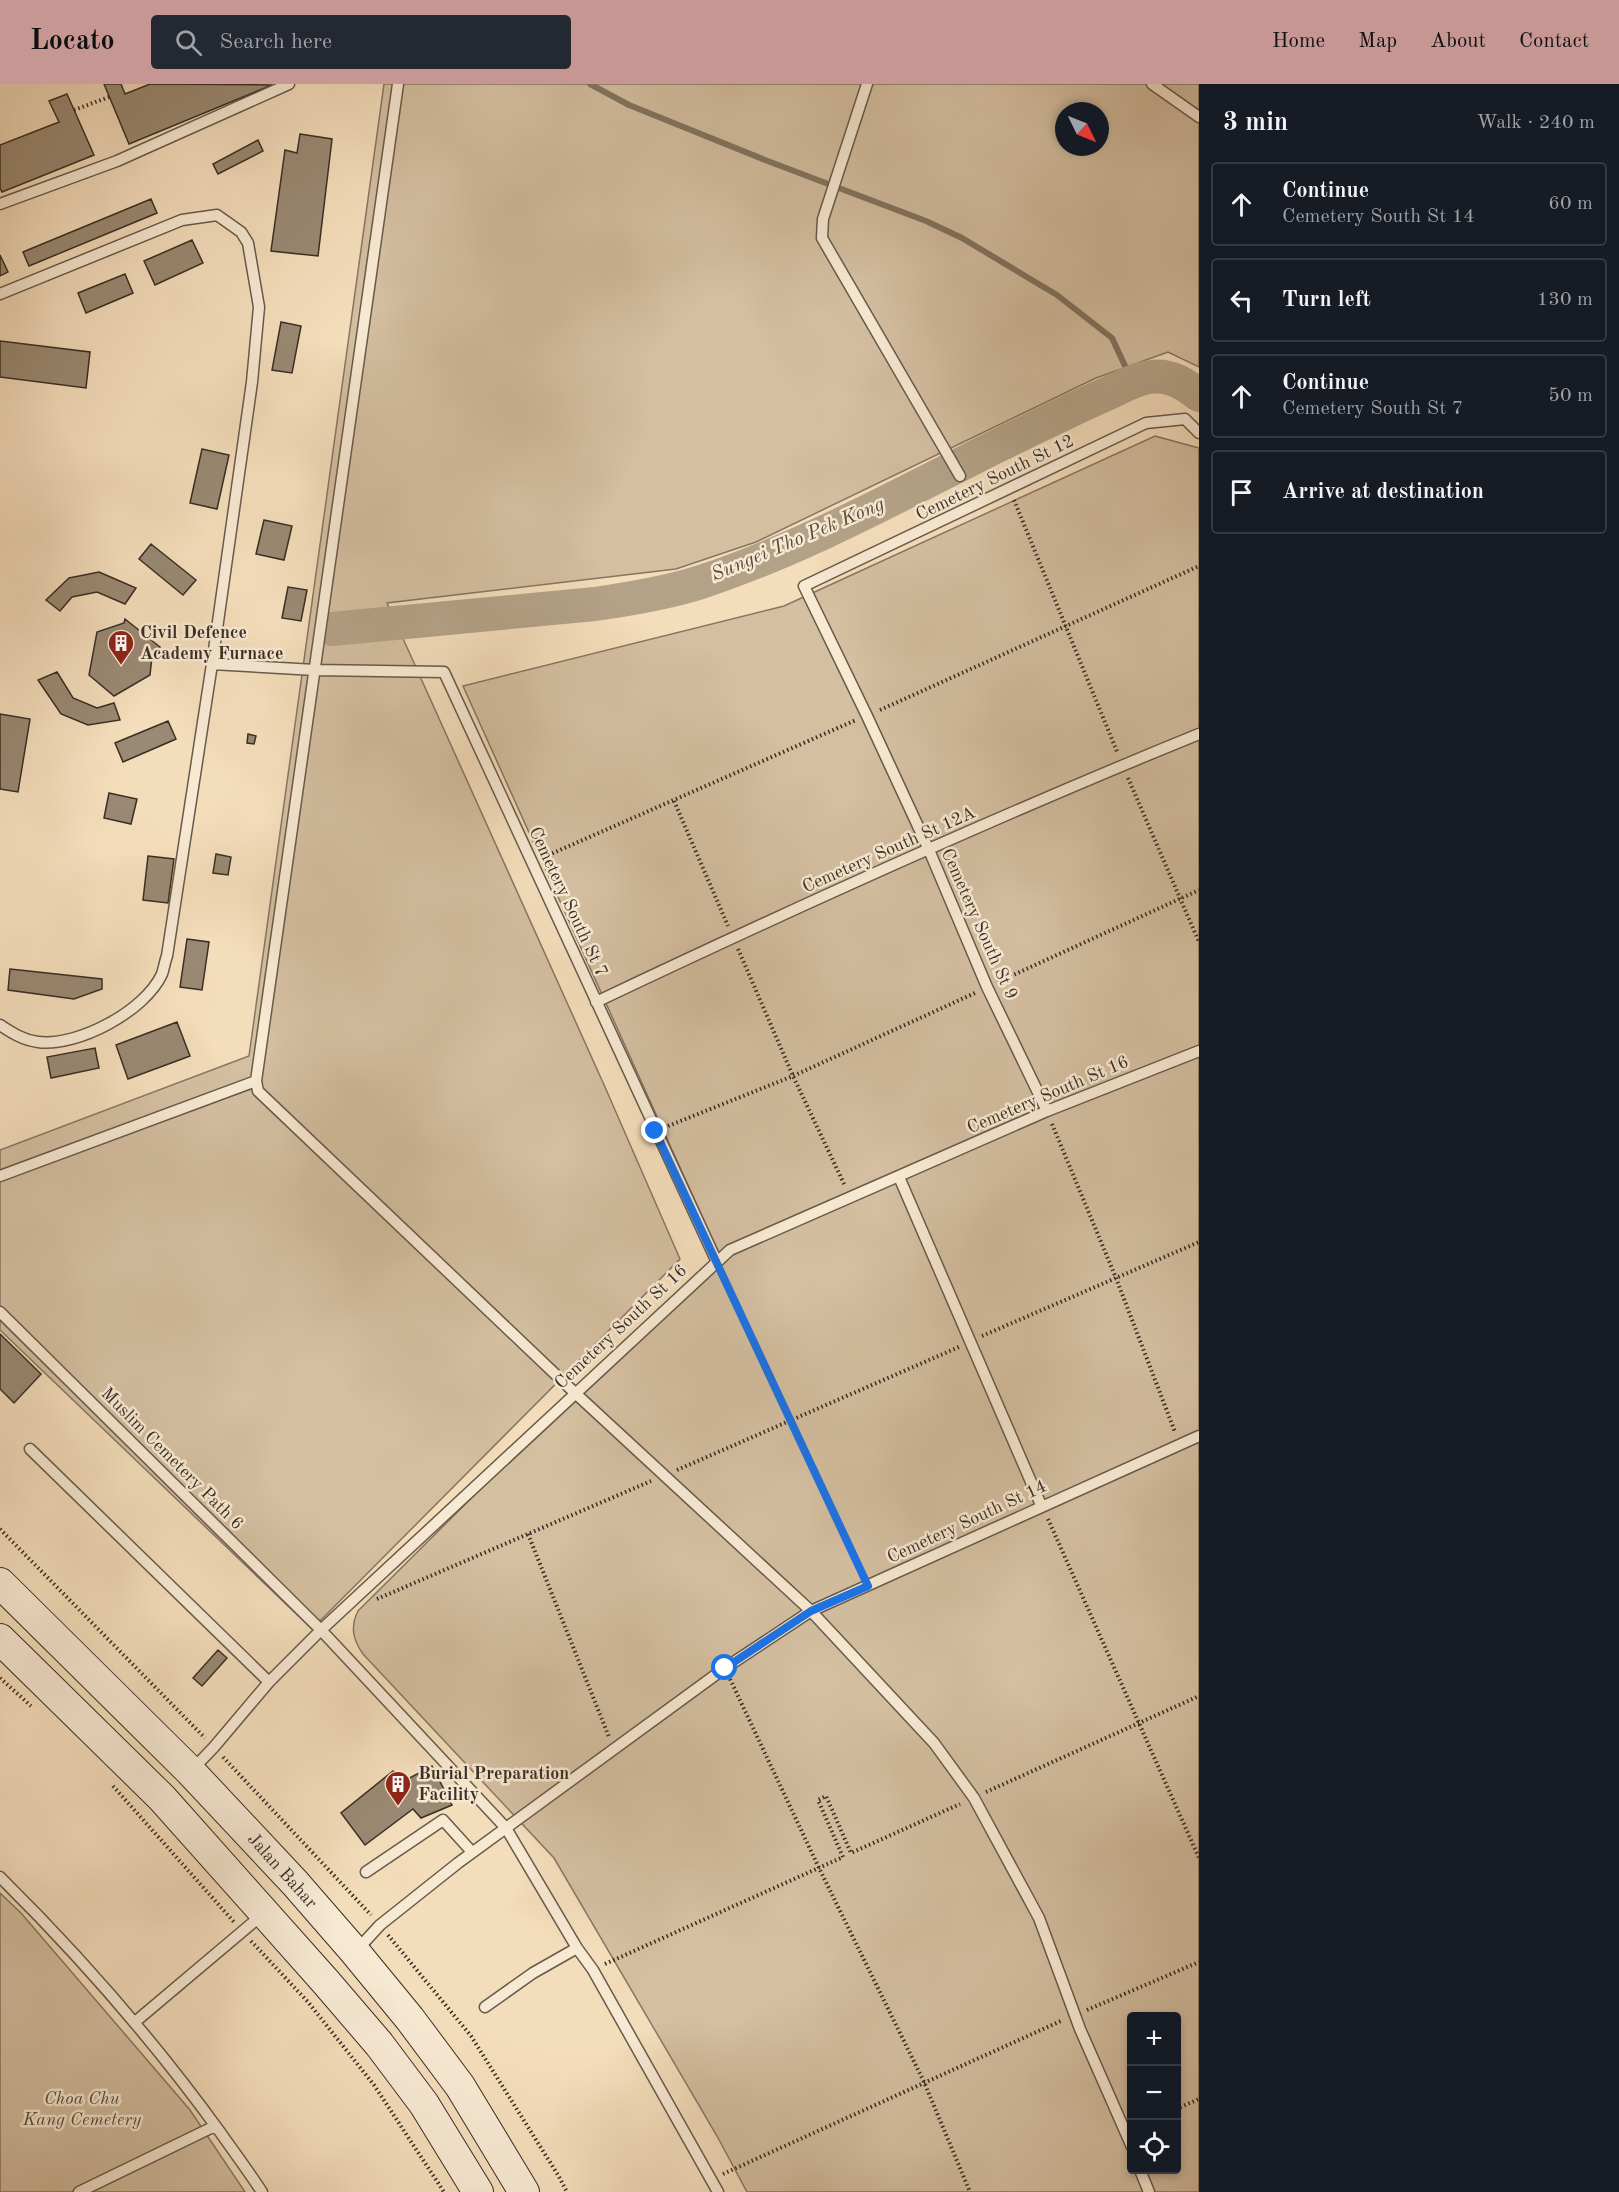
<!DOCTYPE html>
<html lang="en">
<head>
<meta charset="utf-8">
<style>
  :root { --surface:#171b24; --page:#242831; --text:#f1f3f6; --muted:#9ea1a6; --line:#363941; --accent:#c59692 }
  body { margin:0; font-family:"Old Standard TT",serif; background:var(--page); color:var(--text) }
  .controls { position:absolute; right:18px; bottom:18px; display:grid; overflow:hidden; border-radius:6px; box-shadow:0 3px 9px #0003 }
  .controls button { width:54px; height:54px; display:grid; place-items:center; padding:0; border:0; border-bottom:2px solid var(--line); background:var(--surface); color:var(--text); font:30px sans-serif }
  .compass { position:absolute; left:1055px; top:18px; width:54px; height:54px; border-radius:50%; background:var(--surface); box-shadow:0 3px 9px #0003; rotate:133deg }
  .stop { position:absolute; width:18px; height:18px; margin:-14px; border:4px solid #1a73e8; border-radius:50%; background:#fff }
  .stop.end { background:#1a73e8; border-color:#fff; box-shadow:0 2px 6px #0008 }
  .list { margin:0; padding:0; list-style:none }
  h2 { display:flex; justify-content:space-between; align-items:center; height:78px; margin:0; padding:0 24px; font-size:26px }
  h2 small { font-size:20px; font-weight:400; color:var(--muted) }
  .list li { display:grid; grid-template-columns:39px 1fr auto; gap:18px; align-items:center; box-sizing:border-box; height:84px; margin:0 12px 12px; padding:0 12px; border:2px solid var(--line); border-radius:6px }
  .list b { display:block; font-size:22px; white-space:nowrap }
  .list p { margin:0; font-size:20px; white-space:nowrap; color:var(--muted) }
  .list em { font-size:20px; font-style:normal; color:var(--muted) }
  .icon { flex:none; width:33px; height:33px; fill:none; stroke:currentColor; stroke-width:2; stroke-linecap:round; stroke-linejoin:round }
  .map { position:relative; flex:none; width:1199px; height:2108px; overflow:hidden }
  header { display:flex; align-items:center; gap:36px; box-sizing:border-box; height:84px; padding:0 30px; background:var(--accent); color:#111 }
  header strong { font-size:28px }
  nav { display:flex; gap:33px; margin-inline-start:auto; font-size:21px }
  .search { width:420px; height:54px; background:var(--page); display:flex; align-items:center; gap:15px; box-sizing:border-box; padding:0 21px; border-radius:6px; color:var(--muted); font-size:22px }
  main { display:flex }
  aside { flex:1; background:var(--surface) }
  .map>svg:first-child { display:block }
  .green { fill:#d4bfa1; stroke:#867662; stroke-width:1.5; fill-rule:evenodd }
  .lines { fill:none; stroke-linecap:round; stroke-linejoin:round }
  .stream { stroke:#827460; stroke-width:6 }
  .river { stroke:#b4a288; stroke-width:34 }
  .building { fill:#9a8973; stroke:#382e24; stroke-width:1.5 }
  .lane-casing { stroke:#675a4a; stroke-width:13 }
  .secondary-casing { stroke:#382e24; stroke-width:32 }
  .path { stroke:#382e24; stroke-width:4; stroke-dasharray:1.5 3; stroke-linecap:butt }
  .lane { stroke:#f8e9d3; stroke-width:10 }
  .secondary { stroke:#f8e9d3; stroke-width:30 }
  .route { stroke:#1a73e8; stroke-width:8 }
  .labels { text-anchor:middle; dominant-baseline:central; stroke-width:5; stroke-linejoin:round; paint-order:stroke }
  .street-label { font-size:18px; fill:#382e24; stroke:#f8e9d3 }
  .poi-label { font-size:18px; font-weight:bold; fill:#382e24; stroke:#f8e9d3; text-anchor:start }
  .park-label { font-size:18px; font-style:italic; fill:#574b3d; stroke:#f8e9d3 }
  .water-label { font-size:20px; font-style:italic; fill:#574b3d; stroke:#f8e9d3 }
</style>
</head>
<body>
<header>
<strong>Locato</strong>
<div class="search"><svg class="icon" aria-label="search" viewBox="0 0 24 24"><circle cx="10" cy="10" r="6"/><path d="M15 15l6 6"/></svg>Search here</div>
<nav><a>Home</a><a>Map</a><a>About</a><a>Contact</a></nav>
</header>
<main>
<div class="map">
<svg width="1199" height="2108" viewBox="0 0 1199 2108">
  <rect width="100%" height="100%" fill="#f4ddbb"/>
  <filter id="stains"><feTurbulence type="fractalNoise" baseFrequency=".00333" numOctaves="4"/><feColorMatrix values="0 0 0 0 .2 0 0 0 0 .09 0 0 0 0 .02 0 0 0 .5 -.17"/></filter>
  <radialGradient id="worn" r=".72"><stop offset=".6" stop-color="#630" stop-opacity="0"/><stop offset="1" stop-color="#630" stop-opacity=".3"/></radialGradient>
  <path class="green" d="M384,0h815v283l-31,-15 -72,26 -340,164 -80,27 -289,34 218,484 75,172 -368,370 -312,-299v-180l249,-94zM1064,27h36v36h-36z
    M1155,352l44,12v1744h-452l-30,-56 -163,-278 -191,-204c-10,-14 -13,-27 -5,-43l193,-192 172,-156 -260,-577 321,-80zM1132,1932h44v154h-44z
    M0,1809l21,20 169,197 55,82h-245z"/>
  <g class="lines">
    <path class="stream" d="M590,0l39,21 136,55 161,61 36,17 95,57 55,43 21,45"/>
    <path class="river" d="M332,545l263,-25c35,-5 72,-11 106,-22 99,-33 191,-83 284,-130 39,-19 79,-39 119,-57 14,-6 30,-16 46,-18 20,-3 35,7 49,18"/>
  </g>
  <path class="building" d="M104,0h17l4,10 25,-10 122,1 -143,59z
    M67,10l27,61 -92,37 -2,-4v-43l59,-23 -10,-21z
    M300,50l32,5 -14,117 -47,-5 14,-101 12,3z
    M258,56l5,11 -45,23 -5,-10z
    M151,115l6,14 -128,53 -6,-14z
    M192,156l11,23 -48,22 -11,-24z
    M0,171l8,17 -8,4z
    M125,190l8,19 -47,20 -8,-20z
    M281,238l20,4 -9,47 -20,-3z
    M0,257l90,11 -4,36 -86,-11z
    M202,365l27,6 -12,54 -27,-6z
    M264,436l28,6 -8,34 -28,-6z
    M151,460l45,36 -13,15 -44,-36z
    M99,488l37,16 -11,16 -28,-12 -25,5 -12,14 -14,-11 23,-22z
    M288,503l19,3 -6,31 -19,-3z
    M125,535l35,28 -8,10 -2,18 -36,21 -25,-21 8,-43 27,-9z
    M57,588l16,26 24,10 17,-5 6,17 -32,5 -27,-11 -23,-34z
    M0,630l30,5 -12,73 -18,-3z
    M168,637l8,18 -53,23 -8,-19z
    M248,650l8,2 -2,8 -7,-1z
    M109,709l28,6 -6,25 -27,-6z
    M216,770l15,3 -3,18 -15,-2z
    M148,772l26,3 -6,44 -25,-3z
    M187,855l22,3 -7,48 -22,-3z
    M10,885l92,10v10l-28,10 -66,-9z
    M177,938l13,34 -62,23 -12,-34z
    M95,964l4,20 -48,10 -4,-21z
    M0,1250l41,40 -27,29 -14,-14z
    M218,1566l9,8 -25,28 -9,-8z
    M432,1682l20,39 -31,13 -8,-9 -48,36 -24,-32 52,-42 11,10z"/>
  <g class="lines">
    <g class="lane-casing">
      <path id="lane" d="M398,0l-142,997 2,10 316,301 237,219 123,132 40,55 65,120 41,111 52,118
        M867,0l-44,135 -1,19 138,238
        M1152,0l47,33
        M0,120l117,-43 172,-77
        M0,210l182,-74 35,-5 24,17 7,11 11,64 -7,75 -40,282 -45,292c-2,5 -3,12 -5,18 -17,37 -84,73 -124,68 -15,-2 -26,-9 -38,-17
        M212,580l103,6 129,2 273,590
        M596,918c198,-94 399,-185 603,-268
        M1047,1027l-60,-124 -58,-137 -62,-134 -63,-130 342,-163 39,-4 14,14
        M0,1092l256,-95
        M899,1093l142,328
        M0,1228l321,318 185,198 71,120 16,22 125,222
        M30,1365l239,233
        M191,1687l23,-24 55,-65 52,-52 409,-380 317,-139 152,-60
        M366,1788l77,-52 29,32
        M0,1793c80,79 154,164 220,255 14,20 29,40 42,60
        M357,1866l23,-25 78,-62 267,-195 86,-57 388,-175
        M485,1923l48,-34 44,-25
        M135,1938l128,-108
        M1140,2086l9,22
        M79,2108l136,-66"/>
    </g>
    <g class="secondary-casing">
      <path id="secondary" d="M0,1499l190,188 105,112 60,69 55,67 50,67 64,106
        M0,1555l162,159 163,183 54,63 45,60 54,88"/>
    </g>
    <path class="path" d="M74,26l35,-13
      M1014,416l104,254
      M880,626l319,-144
      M1128,694l71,164
      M674,717l54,125
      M544,773l312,-137
      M738,865l55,127 52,110
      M998,898l201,-92
      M1052,1040l64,154 59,154
      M668,1042l125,-50 182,-83
      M722,1190l141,300
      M982,1252l217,-94
      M677,1386l282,-123
      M1048,1435l151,339
      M0,1445l205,209
      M528,1450l81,203
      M377,1515l274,-118
      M0,1594l31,28
      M730,1595l89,189 105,214 46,110
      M223,1673l148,158
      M113,1702l121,136
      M986,1708l213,-96
      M388,1851l83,101 87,139 9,17
      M251,1857l57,61 66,83 70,107
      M605,1880l238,-107 -25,-57 8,-4 25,57 109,-49
      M1087,1926l112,-48
      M1176,2025l23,-10
      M723,2090l340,-154"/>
    <use href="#lane" class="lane"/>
    <use href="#secondary" class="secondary"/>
  </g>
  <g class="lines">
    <path class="route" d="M655,1047l213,455 -57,25 -86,57"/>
  </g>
  <defs>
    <g id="building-pin" transform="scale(1.35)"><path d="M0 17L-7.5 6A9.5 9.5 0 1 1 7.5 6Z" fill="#8f2418" stroke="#f8e9d3"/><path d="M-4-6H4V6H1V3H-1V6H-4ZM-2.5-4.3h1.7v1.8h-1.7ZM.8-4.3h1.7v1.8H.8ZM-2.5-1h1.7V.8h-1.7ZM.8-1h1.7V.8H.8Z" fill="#fff"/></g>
  </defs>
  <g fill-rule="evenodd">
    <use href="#building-pin" x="121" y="559"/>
    <use href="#building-pin" x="398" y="1700"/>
  </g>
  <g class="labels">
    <g class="street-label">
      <text transform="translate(995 394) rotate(-26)">Cemetery South St 12</text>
      <text transform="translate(889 766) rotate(-24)">Cemetery South St 12A</text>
      <text transform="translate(568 818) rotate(65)">Cemetery South St 7</text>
      <text transform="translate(979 840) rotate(66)">Cemetery South St 9</text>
      <text transform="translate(1048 1011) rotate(-23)">Cemetery South St 16</text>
      <text transform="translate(621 1243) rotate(-43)">Cemetery South St 16</text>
      <text transform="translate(172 1375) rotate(45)">Muslim Cemetery Path 6</text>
      <text transform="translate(967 1438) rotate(-25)">Cemetery South St 14</text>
      <text transform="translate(282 1787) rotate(48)">Jalan Bahar</text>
    </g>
    <g class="poi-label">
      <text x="140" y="549">Civil Defence<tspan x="140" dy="21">Academy Furnace</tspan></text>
      <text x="418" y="1690">Burial Preparation<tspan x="418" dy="21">Facility</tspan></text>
    </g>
    <g class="park-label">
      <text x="82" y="2015">Choa Chu<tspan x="82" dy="21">Kang Cemetery</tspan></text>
    </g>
    <g class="water-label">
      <text transform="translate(798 456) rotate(-23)">Sungei Tho Pek Kong</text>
    </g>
  </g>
  <rect width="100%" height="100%" filter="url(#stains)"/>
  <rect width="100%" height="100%" fill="url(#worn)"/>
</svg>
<div class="controls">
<button>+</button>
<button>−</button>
<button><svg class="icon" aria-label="locate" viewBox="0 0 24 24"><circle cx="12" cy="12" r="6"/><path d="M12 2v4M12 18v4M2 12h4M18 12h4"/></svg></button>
</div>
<svg class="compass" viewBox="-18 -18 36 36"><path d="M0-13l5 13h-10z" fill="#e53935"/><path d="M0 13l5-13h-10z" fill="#9ea1a6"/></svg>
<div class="stop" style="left:725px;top:1584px"></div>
<div class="stop end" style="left:655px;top:1047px"></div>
</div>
<aside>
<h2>3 min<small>Walk · 240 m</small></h2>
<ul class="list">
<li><svg class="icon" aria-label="ahead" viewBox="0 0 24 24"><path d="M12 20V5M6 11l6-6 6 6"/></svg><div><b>Continue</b><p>Cemetery South St 14</p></div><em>60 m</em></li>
<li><svg class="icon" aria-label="left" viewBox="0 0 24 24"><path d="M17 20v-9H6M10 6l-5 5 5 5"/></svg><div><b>Turn left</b></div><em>130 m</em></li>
<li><svg class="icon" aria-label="ahead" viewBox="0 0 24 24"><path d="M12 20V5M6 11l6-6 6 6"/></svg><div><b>Continue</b><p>Cemetery South St 7</p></div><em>50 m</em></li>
<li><svg class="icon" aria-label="arrive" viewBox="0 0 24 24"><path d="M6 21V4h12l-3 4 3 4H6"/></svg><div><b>Arrive at destination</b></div></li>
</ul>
</aside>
</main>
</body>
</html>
